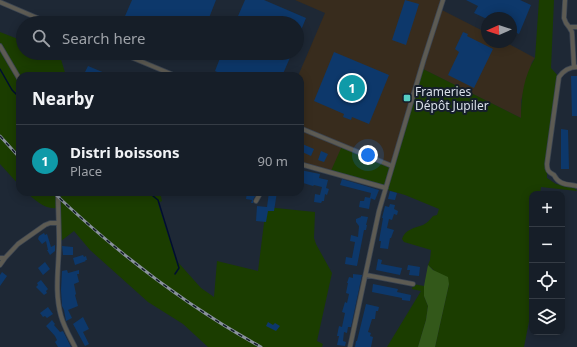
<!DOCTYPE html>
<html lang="en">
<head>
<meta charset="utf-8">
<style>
  :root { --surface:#161e28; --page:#1f2730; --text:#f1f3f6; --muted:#9ea2a8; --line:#353c45; --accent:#56cec4 }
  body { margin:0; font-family:"Noto Sans",sans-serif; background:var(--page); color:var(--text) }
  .controls { position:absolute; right:12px; bottom:12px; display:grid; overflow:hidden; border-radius:8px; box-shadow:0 2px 10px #0003 }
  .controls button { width:36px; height:36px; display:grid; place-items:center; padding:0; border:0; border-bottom:1px solid var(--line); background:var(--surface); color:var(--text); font:20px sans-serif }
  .compass { position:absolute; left:481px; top:12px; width:36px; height:36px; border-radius:50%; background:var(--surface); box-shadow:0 2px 10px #0003; rotate:267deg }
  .you { position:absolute; left:368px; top:155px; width:14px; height:14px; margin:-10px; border:3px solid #fff; border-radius:50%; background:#1a73e8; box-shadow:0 0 0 6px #1a73e833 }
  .badge { display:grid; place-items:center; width:26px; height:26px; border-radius:50%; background:var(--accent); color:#fff; font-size:13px; font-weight:700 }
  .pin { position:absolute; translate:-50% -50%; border:2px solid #fff; box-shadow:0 1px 4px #0006 }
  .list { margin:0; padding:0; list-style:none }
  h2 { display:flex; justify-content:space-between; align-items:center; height:52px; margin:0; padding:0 16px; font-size:17px }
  h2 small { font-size:13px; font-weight:400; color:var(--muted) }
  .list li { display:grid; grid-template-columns:26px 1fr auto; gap:12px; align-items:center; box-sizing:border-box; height:72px; padding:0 16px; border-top:1px solid var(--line) }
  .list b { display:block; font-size:15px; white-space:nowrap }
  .list p { margin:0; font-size:13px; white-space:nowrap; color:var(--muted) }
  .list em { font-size:13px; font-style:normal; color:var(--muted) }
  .icon { flex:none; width:22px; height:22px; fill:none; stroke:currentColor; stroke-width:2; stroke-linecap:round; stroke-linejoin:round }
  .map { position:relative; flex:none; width:577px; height:347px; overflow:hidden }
  .search { position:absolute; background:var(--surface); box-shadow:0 2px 10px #0003; left:16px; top:16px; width:288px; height:44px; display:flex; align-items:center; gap:10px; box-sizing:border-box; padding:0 14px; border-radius:22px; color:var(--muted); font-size:15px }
  .panel { position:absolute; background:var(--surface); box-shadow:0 2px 10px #0003; left:16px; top:72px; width:288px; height:124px; border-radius:12px }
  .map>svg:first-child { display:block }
  .commercial { fill:#382c1d }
  .green { fill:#1b3d00 }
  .forest { fill:#33581a }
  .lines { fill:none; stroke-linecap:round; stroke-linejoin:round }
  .stream { stroke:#000e31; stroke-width:1.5 }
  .building { fill:#0d386b }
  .street-casing { stroke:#3c4552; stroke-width:5.5 }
  .street { stroke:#5d5b53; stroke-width:4 }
  .rail-casing { stroke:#89919c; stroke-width:3 }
  .rail { stroke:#151e2b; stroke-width:1.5; stroke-dasharray:4.5; stroke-linecap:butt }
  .poi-dot { fill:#56cec4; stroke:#151e2b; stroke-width:1.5 }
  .labels { text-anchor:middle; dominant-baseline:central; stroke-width:4; stroke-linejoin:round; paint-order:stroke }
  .poi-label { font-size:12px; fill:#d8dfe8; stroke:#151e2b; text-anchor:start }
</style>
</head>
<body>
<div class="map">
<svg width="577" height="347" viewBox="0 0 577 347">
  <rect width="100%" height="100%" fill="#1e2835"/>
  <path class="commercial" d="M295,0h148l-3,9 47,24v9h18l30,16 -3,4 -11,39v17l-100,-50 -29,98 -62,7 -30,-9v-88h-2l27,-63z"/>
  <path class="green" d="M539,0h15l-3,68 8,9 -12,92v9l9,6 18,3 3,4 -36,-4 -1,7h-8v100l-1,17 -7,36h-89l14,-63 -21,-19 2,-5 1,-10 -27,-8 -2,-3c3,-10 13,-11 21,-14 4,-2 7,-5 10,-9l4,-1 2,-6 -34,-14 -75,-22 12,-27 50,20 29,-98 100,50c0,-22 3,-42 14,-60z
    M0,32l23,9v12h30l7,3 6,20h-46v110l-20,-22z
    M25,192h135l2,9 -4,2 18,57 25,28 13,9 3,-36 41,10 8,-64 49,5 -1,26 2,6 16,29 -15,68 6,3 -1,3h-114l-25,-23 -35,-22 -58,-52 -16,-19 -13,10v-29l-3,-4c-14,2 -22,-8 -33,-16z
    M413,284l11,2v10l4,10 -2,14 -8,27h-31l34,-56 -9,-2z"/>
  <path class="forest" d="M428,265l5,5 15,7 1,7 -14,63h-17l8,-27 2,-14 -4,-10v-10z"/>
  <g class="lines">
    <path class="stream" d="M0,69l12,21 8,8
      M148,192l10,8 21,68 -4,6"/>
  </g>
  <path class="building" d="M132,0h84l-9,23h-85z
    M245,0h19l42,18 -9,22v-17h-62z
    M405,0l14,4 -13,41 -14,-5z
    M466,0h54l11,5 -12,29 -8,-4v-12h-24v1l-13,-6 4,-7z
    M463,32l5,2 -1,2 26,13 -19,39 -26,-13 11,-23 -4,-3z
    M334,52l55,23 -20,49 -17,-7 -1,3 -8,-3 1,-3 -30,-13z
    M222,53h70l-10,23h-56l-11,-5z
    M88,66l24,10h-29z
    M571,76h6v40h-5z
    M561,129l7,1 1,39h-8z
    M300,143l14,6 -3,7 -11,-5z
    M321,151l7,3 -4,8 -6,-2z
    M300,170l20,4 -1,4 9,2 -2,8 3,1 -2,6 -2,-1 -1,7h-2l-1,2 -7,-1 1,-8 5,1 2,-8 -8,-2 -1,1 -13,-4z
    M342,179l37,11 -4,10 -5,-2 1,-5 -31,-8z
    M390,191l7,2 -2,7 -7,-1z
    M247,192h10l-4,8v3h-2l1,-3 -6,-1z
    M269,192h8l-3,19h-6l-2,11 -10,-1 1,-15 10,1z
    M365,197l6,1 -2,11 -10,-2 1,-6h4z
    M390,204l5,1 -1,4 4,2 -1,4 -3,-1 -2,6 -3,-1 -2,9 7,2 -3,8h-1l-2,11 -8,-1 1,-7h-2l4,-23h-1l3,-12 4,1z
    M361,216l7,1 -2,8h1l-1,5h-2l-7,36 -12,-2 1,-7 6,1 3,-16 -5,-1 1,-6 7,2 1,-11 -3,-4v-3l5,-2z
    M44,233l1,2 2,-1 4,13 4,-2v6l-5,4 -3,-5h1l-2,-9 -4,3 -4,-5 1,-3z
    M62,246l11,1v8h-10z
    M83,255l1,2 2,-1 1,4h-2l1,1 -11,4 -2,-7z
    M378,259l4,1 -1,4 21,4 -2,7 -24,-5z
    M45,262l5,7 -7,6 -5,-7z
    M408,265l12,2 -1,9 -10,-1 1,-5h-3z
    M67,270l1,3 11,-3v4h-2l2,8 -5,2 2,10 -1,1 3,11 -10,4 4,8 -6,3 -2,-11 -2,-4 -1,-16 1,-19z
    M2,272l5,4 -7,10v-11z
    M353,274l9,1 -11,52h-3l-1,6 -3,-1 -1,9 3,1 -1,4 -8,-1 2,-9h-2l2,-10 3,1 3,-14 -3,-1 3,-10 2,1 2,-9 -3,-1 2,-10h-1l2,-6 4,1z
    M41,280l7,9 -2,2 1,2 -3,2 -8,-8 2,-2 -1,-2z
    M373,284l25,5 -1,3 14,3 -1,6 -8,-1v-2l-30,-6z
    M366,304l13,3 -1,4h-2l-1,8h-3l-4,13 3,1 -1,3 3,1 -2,10h-16l1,-6h1z
    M48,307l5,7 -6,4 -2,-2 -2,1 -3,-4z
    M83,317l6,12 -6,3 6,12 -4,2 -12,-22z
    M52,320l3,4 -1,1 6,7 3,-1 8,16h-13l-3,-5 2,-2 -2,-4 -9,-10z
    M268,322l5,3 2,-2 5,3 -4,5 -10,-5z"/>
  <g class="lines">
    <g class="street-casing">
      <path id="street" d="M565,0l-1,18 2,5 3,4 3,5 2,35
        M0,2l49,21
        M569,27h8
        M0,46l20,34
        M121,53l55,23
        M577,67c-8,0 -13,3 -18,10l-12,87c0,6 1,8 7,11 5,10 13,9 23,11
        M300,128l92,38
        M300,164l86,24
        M58,192c0,17 1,33 1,50 0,25 -5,49 2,74 3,11 9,21 14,31
        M256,201l5,-9
        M0,258h5l13,-14 27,-19 5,-2h8
        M0,265l5,-7
        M366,275l47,9
        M350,347l29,-136 45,-152 19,-59"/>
    </g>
    <use href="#street" class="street"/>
    <g class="rail-casing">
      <path id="rail" d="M0,136l20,22
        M53,192c63,60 132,113 208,155"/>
    </g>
    <use href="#rail" class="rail"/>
  </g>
  <rect class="poi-dot" x="403" y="94" width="8" height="8" rx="2"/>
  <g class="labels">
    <g class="poi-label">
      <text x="415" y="91">Frameries<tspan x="415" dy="14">Dépôt Jupiler</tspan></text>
    </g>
  </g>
</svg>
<div class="controls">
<button>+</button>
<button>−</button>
<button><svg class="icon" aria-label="locate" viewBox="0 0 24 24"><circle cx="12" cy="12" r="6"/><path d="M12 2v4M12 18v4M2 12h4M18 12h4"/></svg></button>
<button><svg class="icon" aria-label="layers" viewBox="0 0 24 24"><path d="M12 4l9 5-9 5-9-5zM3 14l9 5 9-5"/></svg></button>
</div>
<svg class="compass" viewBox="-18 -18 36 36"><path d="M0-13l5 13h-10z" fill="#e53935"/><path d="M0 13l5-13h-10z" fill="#9ea2a8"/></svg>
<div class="you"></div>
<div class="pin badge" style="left:352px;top:88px;background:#0f9aa8">1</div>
<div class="search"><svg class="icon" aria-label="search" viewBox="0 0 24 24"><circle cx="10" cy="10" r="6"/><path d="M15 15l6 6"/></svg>Search here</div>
<section class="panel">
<h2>Nearby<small></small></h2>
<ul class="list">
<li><span class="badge" style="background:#0f9aa8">1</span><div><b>Distri boissons</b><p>Place</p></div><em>90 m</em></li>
</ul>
</section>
</div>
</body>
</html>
